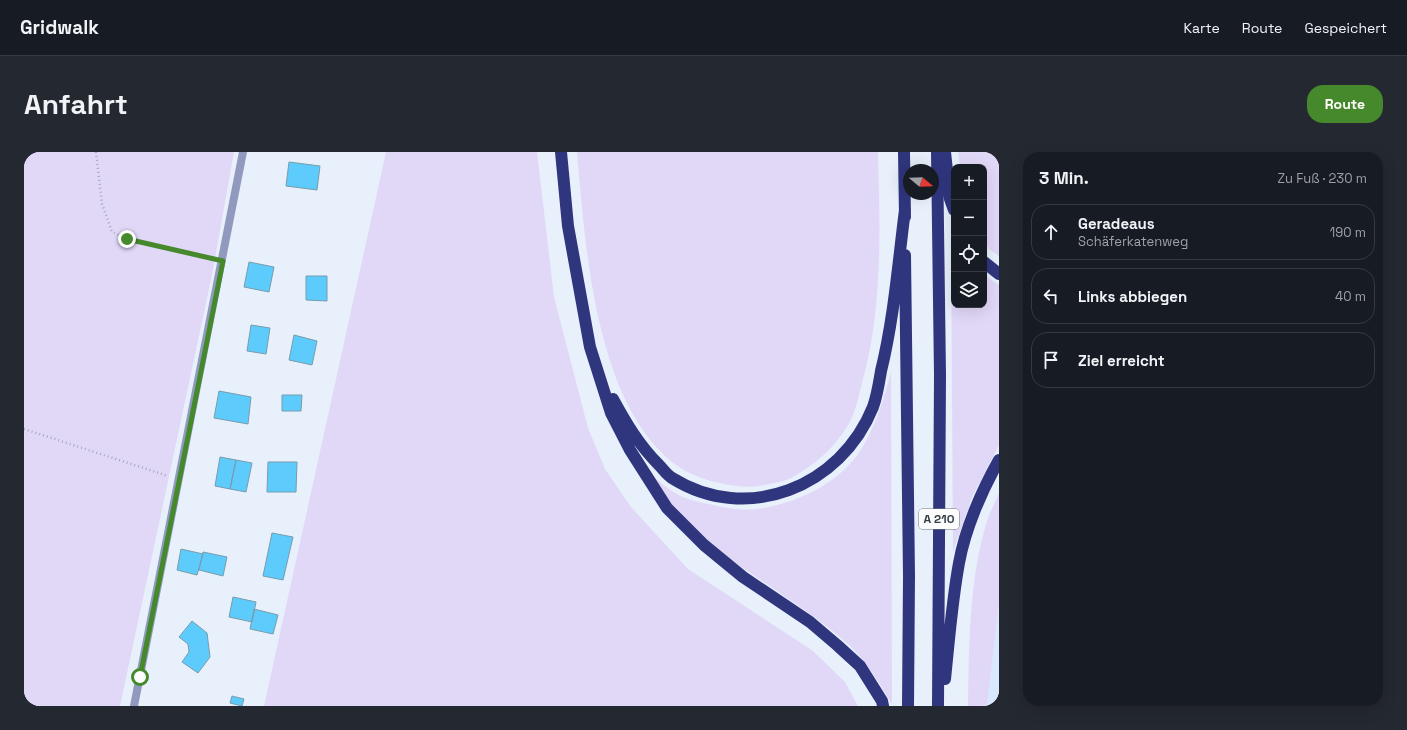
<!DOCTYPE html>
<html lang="de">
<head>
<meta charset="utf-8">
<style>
  :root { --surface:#171b24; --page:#242831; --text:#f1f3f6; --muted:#9ea1a6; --line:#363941; --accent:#46892c }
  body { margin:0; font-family:"Space Grotesk",sans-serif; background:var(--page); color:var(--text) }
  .controls { position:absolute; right:12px; top:12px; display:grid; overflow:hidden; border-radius:8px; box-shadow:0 4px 16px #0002 }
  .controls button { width:36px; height:36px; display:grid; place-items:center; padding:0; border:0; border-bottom:1px solid var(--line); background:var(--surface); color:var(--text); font:20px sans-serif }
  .compass { position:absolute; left:879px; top:12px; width:36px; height:36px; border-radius:50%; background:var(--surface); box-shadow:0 4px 16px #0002; rotate:109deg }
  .stop { position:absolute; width:12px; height:12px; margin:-9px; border:3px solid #46892c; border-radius:50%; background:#fff }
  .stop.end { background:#46892c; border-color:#fff; box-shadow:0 1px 4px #0008 }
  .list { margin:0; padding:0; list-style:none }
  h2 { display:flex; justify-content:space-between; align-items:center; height:52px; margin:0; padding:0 16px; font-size:17px }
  h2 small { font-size:13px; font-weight:400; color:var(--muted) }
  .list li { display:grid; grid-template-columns:26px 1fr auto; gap:12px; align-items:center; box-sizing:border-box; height:56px; margin:0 8px 8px; padding:0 8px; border:1px solid var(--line); border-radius:16px }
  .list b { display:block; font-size:15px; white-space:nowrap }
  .list p { margin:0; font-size:13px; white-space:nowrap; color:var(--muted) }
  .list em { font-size:13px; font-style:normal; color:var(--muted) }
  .icon { flex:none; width:22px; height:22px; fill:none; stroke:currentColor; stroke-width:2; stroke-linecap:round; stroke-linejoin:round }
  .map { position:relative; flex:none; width:975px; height:554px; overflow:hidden; border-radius:16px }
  header { display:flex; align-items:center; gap:24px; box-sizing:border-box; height:56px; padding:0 20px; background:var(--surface); border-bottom:1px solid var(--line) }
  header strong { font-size:19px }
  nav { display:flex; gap:22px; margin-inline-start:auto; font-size:14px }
  .intro { display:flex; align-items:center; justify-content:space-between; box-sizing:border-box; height:96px; padding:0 24px }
  h1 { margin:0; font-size:28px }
  .button { padding:10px 18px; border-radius:16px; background:var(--accent); color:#fff; font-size:14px; font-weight:700 }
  main { display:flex; gap:24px; padding:0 24px }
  aside { flex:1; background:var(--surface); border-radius:16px; box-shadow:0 4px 16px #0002 }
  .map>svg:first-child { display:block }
  .built { fill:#d8e9fe }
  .green { fill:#e1d8f8 }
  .building { fill:#5dcbfb; stroke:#799cad }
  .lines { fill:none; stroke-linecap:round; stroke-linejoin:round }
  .path { stroke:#a3acb7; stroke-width:2.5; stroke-dasharray:1 3; stroke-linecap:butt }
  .minor { stroke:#9199be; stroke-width:8 }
  .motorway { stroke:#30367e; stroke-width:12 }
  .route { stroke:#46892c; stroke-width:5 }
  .labels { text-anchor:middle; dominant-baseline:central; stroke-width:3; stroke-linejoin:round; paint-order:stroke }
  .shield { fill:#fcfcfc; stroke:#70767e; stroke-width:1 }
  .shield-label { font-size:12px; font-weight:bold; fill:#343d48 }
</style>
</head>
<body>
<header>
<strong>Gridwalk</strong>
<nav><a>Karte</a><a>Route</a><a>Gespeichert</a></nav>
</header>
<div class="intro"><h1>Anfahrt</h1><a class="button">Route</a></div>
<main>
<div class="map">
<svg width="975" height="554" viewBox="0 0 975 554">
  <rect width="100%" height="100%" fill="#e7f0fb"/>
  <path class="built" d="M975,452v102h-12l1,-12z"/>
  <path class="green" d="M0,0h210l-22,123 -92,431h-96z
    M362,0h151l17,145 34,131 17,41 26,38 57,62 125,82 32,31 13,24h-594z
    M553,0h301c2,77 5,156 -16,231 -3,11 -5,22 -9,32 -10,25 -38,51 -62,63 -8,4 -18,5 -27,7 -16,4 -37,0 -53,-4 -13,-4 -29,-10 -40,-20 -76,-62 -86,-217 -94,-309z
    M934,0h41v104l-10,-7 -5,-10v-72h-24z
    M927,81l3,6v66h30v-30l15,10v160l-27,52 -19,55z
    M867,220l1,332c-12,-20 -25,-42 -43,-59 -56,-50 -128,-82 -179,-139 -8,-10 -15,-23 -22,-33 9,6 17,14 27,20 10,6 23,9 34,11 16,4 33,7 48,5 39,-5 84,-26 105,-61 14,-23 22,-50 29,-76z
    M975,341v111l-12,102h-19c1,-60 1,-127 19,-185 3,-9 8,-19 12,-28z"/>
  <path class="building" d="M265,10l31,4 -3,24 -31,-4z
    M225,110l25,5 -5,25 -25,-5z
    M282,124h21v25l-21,-1z
    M227,173l19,3 -4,26 -19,-3z
    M270,183l23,6 -5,24 -23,-5z
    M195,239l32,6 -3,27 -34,-6z
    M258,243h20l-1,16h-19z
    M196,305l16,3 -6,29 -15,-3z
    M212,308l16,3 -6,29 -16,-3z
    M244,310h29l-1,30h-29z
    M248,381l21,4 -10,43 -20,-4z
    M157,397l22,5 -6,21 -20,-5z
    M179,400l24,5 -4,19 -24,-6z
    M209,445l23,5 -4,20 -23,-5z
    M230,457l24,6 -5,19 -23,-5z
    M168,469l15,12 3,24 -12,16 -16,-11 7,-10 -1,-8 -9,-7z
    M208,544l12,3 -2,7 -12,-3z"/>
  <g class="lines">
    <path class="path" d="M72,0l6,52 10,28 15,7 83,19
      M0,277l144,47"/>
    <path class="minor" d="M110,554l109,-554"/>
    <path class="motorway" d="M537,0l7,74 22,121 21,66 19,37 37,58 37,37 39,32 67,45 27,23 23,21 22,35 1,5
      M880,0l1,65
      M913,0l3,223 -2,331
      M921,0l5,47 4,11
      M881,103l4,321 -1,130
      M960,110l15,12
      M589,247c13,24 26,46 46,66 4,4 8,10 13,13 75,47 169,9 201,-71 4,-11 6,-24 8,-36 13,-53 17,-107 24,-161
      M921,527c4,-38 7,-78 14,-116 6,-34 23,-73 40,-103"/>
  </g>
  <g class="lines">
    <path class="route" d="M103,87l96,22 -83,416"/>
  </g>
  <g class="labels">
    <rect class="shield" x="895" y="357" width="40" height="20" rx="3"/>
    <g class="shield-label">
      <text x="915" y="367">A 210</text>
    </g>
  </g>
</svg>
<div class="controls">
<button>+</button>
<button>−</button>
<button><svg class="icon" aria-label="locate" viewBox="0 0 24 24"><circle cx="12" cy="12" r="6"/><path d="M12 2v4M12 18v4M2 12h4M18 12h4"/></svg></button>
<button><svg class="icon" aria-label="layers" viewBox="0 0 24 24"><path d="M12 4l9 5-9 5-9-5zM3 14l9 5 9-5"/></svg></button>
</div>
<svg class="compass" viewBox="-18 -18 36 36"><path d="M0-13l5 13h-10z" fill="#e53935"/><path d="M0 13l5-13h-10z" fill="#9ea1a6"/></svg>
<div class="stop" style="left:116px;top:525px"></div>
<div class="stop end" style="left:103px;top:87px"></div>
</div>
<aside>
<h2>3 Min.<small>Zu Fuß · 230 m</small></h2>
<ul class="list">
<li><svg class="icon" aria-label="ahead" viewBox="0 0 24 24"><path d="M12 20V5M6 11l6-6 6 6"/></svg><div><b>Geradeaus</b><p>Schäferkatenweg</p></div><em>190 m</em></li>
<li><svg class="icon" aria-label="left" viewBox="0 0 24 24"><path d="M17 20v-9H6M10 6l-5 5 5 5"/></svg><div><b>Links abbiegen</b></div><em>40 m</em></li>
<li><svg class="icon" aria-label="arrive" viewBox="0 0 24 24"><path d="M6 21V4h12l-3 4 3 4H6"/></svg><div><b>Ziel erreicht</b></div></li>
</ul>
</aside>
</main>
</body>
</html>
